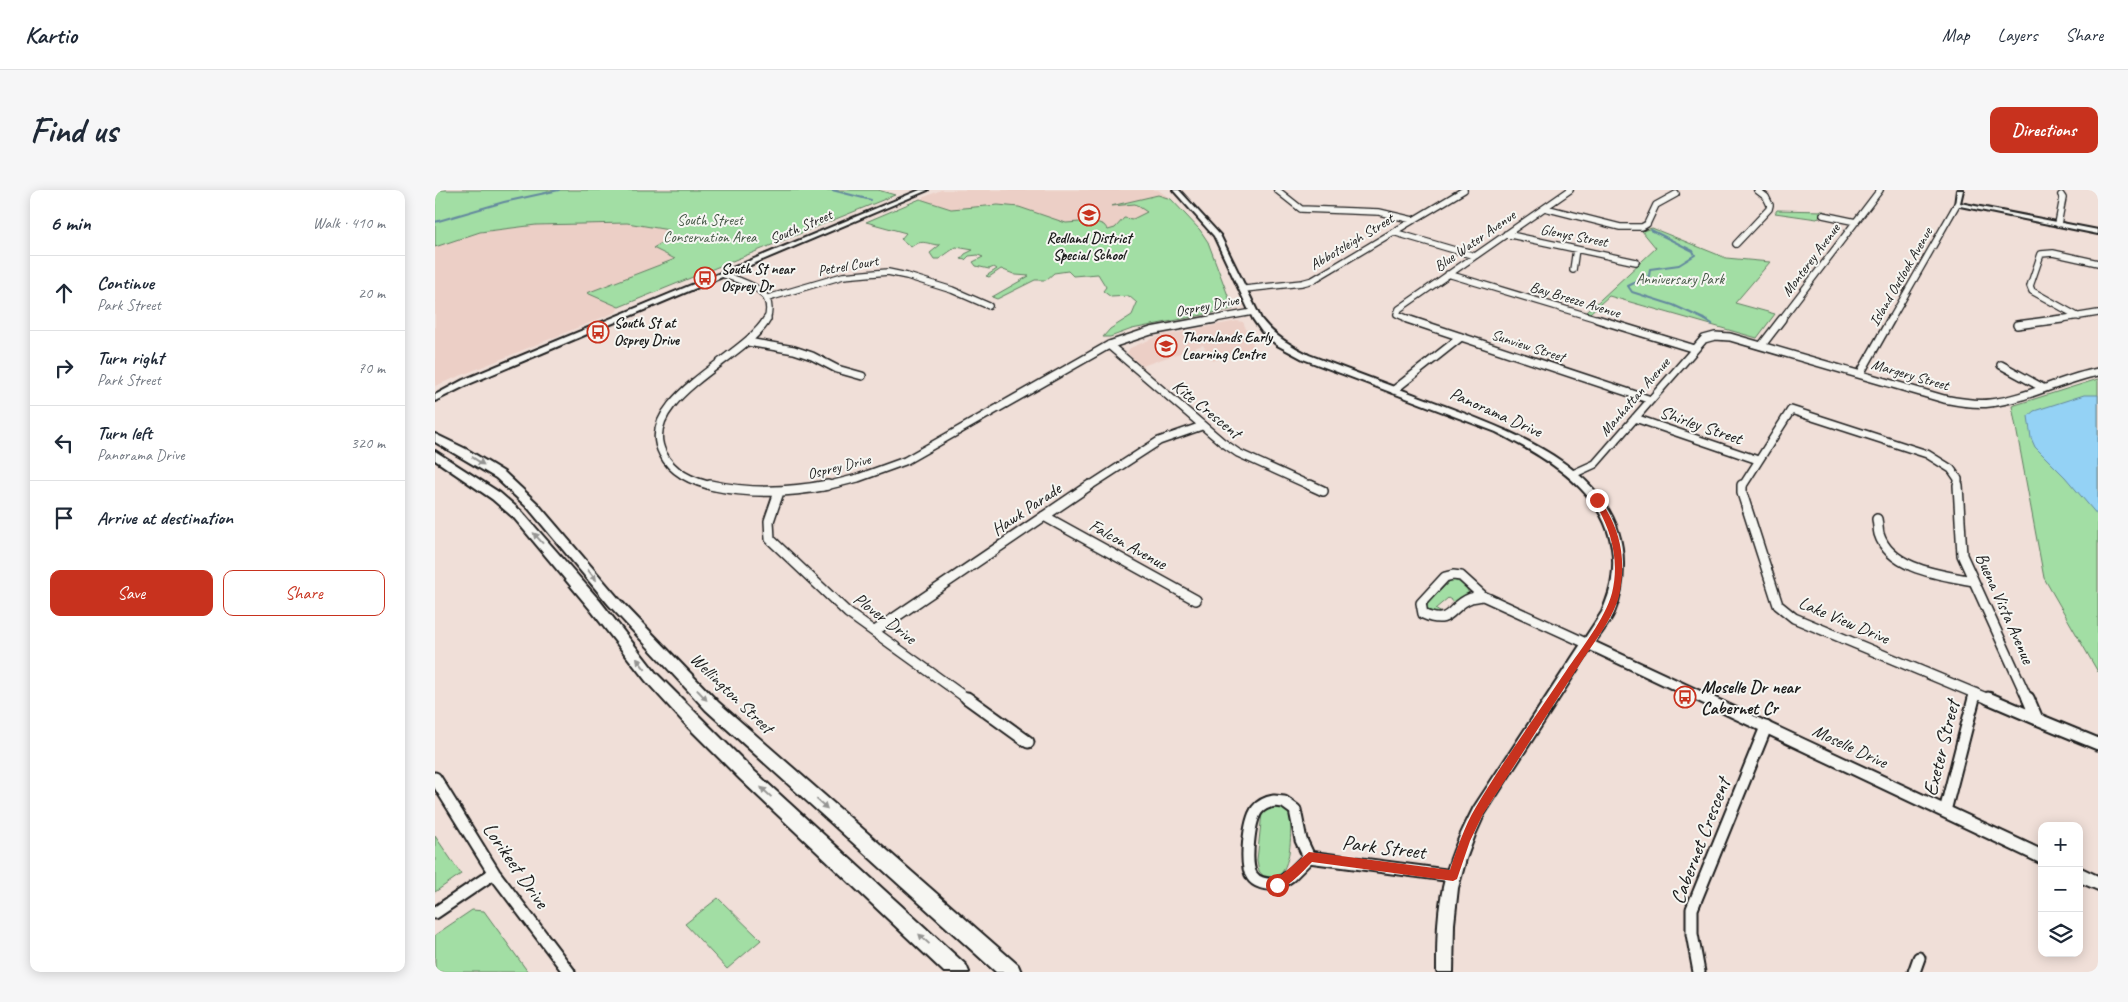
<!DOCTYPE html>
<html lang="en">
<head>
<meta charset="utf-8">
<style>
  :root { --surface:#fff; --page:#f6f6f7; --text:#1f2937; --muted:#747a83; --line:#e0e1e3; --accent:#c8321e }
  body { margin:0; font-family:Caveat,sans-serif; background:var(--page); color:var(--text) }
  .controls { position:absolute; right:15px; bottom:15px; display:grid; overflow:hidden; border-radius:10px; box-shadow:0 2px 12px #0003 }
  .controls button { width:45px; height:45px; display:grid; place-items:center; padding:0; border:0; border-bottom:1px solid var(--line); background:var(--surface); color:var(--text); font:25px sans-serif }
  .stop { position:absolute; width:15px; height:15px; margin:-11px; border:4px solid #c8321e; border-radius:50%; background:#fff }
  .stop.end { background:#c8321e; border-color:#fff; box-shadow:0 1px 5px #0008 }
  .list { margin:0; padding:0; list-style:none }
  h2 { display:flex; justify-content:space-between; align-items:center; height:65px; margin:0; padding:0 20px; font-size:21px }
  h2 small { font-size:16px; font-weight:400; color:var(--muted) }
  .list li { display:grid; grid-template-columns:32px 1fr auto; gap:15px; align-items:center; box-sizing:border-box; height:75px; padding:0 20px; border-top:1px solid var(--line) }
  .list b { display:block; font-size:19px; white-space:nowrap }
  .list p { margin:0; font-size:16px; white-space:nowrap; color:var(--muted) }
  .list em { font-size:16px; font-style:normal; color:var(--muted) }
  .actions { display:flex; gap:10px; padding:15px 20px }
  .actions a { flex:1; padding:11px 0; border:1px solid var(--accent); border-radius:10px; text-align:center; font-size:18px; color:var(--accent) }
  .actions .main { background:var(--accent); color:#fff }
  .icon { flex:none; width:28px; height:28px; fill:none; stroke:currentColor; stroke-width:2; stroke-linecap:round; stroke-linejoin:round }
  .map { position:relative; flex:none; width:1663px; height:782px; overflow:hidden; border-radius:10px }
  header { display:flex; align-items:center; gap:30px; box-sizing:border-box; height:70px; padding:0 25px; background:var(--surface); border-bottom:1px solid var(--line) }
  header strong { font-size:24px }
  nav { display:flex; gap:28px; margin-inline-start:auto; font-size:18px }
  .intro { display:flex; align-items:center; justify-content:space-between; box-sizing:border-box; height:120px; padding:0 30px }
  h1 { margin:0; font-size:35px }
  .button { padding:12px 22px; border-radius:10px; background:var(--accent); color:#fff; font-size:18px; font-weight:700 }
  main { display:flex; gap:30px; padding:0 30px }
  aside { flex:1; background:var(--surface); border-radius:10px; box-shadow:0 2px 12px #0003 }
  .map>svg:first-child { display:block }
  .built { fill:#eccfc6 }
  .green { fill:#a2dea4; stroke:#5f7d60 }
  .water { fill:#94d2f5; stroke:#64899e }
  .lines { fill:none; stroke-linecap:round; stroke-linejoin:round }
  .stream-far1 { stroke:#64899e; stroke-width:2 }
  .stream { stroke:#64899e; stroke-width:2.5 }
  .minor-far3-casing { stroke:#1c1c1c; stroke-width:8 }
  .minor-far2-casing { stroke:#1c1c1c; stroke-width:10 }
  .minor-far1-casing { stroke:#1c1c1c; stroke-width:12 }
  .minor-casing { stroke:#1c1c1c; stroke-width:15 }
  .tertiary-casing { stroke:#1c1c1c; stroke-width:4 }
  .primary-casing { stroke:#1c1c1c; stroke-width:4 }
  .minor-far3 { stroke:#f6f6f2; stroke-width:5.5 }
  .minor-far2 { stroke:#f6f6f2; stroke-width:7 }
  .minor-far1 { stroke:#f6f6f2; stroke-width:9 }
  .minor { stroke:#f6f6f2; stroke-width:11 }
  .tertiary { fill:#f6f6f2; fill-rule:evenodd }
  .primary { fill:#f6f6f2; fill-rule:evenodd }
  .oneway { fill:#949492 }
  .route { fill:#c8321e }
  .labels { text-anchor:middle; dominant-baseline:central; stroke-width:4; stroke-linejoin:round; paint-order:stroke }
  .far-park-label { font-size:15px; fill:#445645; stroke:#f6f6f2 }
  .far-street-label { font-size:15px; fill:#1c1c1c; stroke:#f6f6f2 }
  .far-poi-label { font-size:15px; font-weight:bold; fill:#1c1c1c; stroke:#f6f6f2; text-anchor:start }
  .street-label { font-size:18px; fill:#1c1c1c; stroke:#f6f6f2 }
  .poi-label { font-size:18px; font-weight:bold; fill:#1c1c1c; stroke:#f6f6f2; text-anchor:start }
  .near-street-label { font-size:21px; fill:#1c1c1c; stroke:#f6f6f2 }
</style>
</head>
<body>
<header>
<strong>Kartio</strong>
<nav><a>Map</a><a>Layers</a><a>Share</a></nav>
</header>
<div class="intro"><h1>Find us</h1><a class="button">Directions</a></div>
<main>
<aside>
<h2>6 min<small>Walk · 410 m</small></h2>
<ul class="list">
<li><svg class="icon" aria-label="ahead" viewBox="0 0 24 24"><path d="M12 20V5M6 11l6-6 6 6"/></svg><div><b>Continue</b><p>Park Street</p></div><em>20 m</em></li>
<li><svg class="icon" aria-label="right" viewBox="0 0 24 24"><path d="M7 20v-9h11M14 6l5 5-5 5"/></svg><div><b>Turn right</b><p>Park Street</p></div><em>70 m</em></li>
<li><svg class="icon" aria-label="left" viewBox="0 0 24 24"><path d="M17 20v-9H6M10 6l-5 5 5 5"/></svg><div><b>Turn left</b><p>Panorama Drive</p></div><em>320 m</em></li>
<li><svg class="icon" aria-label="arrive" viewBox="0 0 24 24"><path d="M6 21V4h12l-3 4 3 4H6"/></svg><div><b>Arrive at destination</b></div></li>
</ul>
<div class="actions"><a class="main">Save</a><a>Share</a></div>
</aside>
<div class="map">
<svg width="1663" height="782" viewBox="0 0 1663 782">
  <rect width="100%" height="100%" fill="#f0dfd8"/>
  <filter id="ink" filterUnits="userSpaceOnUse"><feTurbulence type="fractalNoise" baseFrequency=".02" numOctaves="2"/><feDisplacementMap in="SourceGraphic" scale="10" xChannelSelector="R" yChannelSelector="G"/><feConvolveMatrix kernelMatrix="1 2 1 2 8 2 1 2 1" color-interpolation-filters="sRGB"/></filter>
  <g filter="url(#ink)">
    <path class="built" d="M506,0h217l13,9 -60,33 -45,-9 -68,-18 -47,4 -31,-10z
      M192,33l42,7 1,8 -17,10 23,11 -89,34 32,14 -3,5 -181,74v-139l45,-15 56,-7z
      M802,131l6,1 11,25 -41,14 -10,-16 -61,21 -15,-13 3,-5 26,-11z"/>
    <path class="green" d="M0,0h443l17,5 -276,112 -32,-14 88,-34 -22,-11 17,-10 -1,-8 -42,-7 -91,2 -56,7 -45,15z
      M723,5l13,4 29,31 8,12 25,67 -101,20 -22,8h-7l7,-8 22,-14 5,-12 -8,-7 -18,1 -8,-6 3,-4 -8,-13 -25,2 -5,-5 -14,2 -8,7h-11l-38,19 -5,-2 37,-21 -13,-1 -15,-6 -12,8 -3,-1 11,-7 -3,-2 -5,2 -13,-3 -3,-4 10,-5 -5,-2 -9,1 -4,4 -4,-1 4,-5 8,-4 -17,-3 -17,12h-5l-4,-6 10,-8c-11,0 -18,-7 -29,2l-10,-8 5,-6 -40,-11 54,-23 31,10 47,-4 21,2 47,16 28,-2 10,4 4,5 7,-2 9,-10 9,1 14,-7 -12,-8 -24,2z
      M1342,20l47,1 -7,8 -42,-6z
      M1217,38l74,30 44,4 -35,41 40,11 -18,24 -148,-42 -19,17 -3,-1 69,-64 -14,-17z
      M1663,189v293l-54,-94 -32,-172z
      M1016,390c10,1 15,5 18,14l-11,10 -10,-6 -13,11 10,6 -12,-1 -7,-4 2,-7z
      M836,618h10l10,6c-1,21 2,45 -12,63h-15l-5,-6 -2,-11 5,-47z
      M0,646l26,38 -26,18z
      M283,708l43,42 -34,29 -42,-45z
      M37,720l12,1 44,61h-93v-37z"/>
    <path class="water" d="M1649,205h14v121l-33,-39 -30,-30 -4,-9 -3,-22 6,-5z"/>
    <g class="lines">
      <path class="stream-far1" d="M397,0l39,10
        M0,32l69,-20 55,-12
        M1216,40l42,21 2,4 -16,10 -29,4 -1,7 -21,10 4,6 41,13 33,15"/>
      <path class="stream" d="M1269,129l8,5"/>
      <g class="minor-far3-casing">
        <path id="minor-far3" d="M842,0l24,19 78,3 34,8
          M1110,18l75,19h22l5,-3 9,-19 20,-11
          M1388,25l33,7
          M1623,34l5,-26 -2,-3
          M958,42l82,24
          M1071,44l130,28
          M1301,54l33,-35 1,-4 -4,-8 -9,-7
          M1138,80l3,-21
          M1013,84l153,46
          M289,85c23,8 53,15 43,45
          M810,99l57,-6 11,-3 151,-90
          M333,108l75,-22 45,-4 19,4 45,14 37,16
          M1644,127l-47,-26 -2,-5 11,-32 12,-1 45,10
          M773,130l45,-8
          M976,130l-14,-6 2,-5 171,-119
          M1346,130l99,-130
          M1456,130l66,-116
          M1620,130l43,-7"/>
      </g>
      <g class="minor-far2-casing">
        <path id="minor-far2" d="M972,129l244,81
          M1162,129l98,30
          M1582,135l45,-6
          M313,152l46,8 18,6 25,13 25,7
          M674,155l113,97 16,11 75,34
          M1327,155l20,-26
          M1566,175l42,23
          M1425,184l31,-55
          M959,200l67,-53
          M1200,228l123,42
          M1138,284l22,-10 109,-125 11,-3 15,1 214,62c15,3 31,6 46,4 37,-4 71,-24 108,-31
          M282,297c-21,-4 -44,-13 -54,-33 -29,-54 84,-97 104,-135
          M387,297l36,-9 47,-17 204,-116 42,-14 64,-12
          M653,297l71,-46 43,-15
          M1307,297l49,-77 136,44 24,15 7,10v8"/>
      </g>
      <g class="minor-far1-casing">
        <path id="minor-far1" d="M275,295c40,9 78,8 118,0
          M875,295l13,6
          M1307,295v8l36,112 16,13 197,82
          M1523,295l4,70 66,145
          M344,302l-10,29 1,18 78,74 121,87
          M609,326l152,84
          M1442,329c1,5 1,11 2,15 11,36 64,41 94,47
          M1018,385l8,1 22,20c-4,1 -8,1 -12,2 -22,8 -19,29 -48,16l-2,-11 24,-26z
          M1048,406l105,48
          M440,441l215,-146
          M1538,510l2,-7"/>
      </g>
      <g class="minor-casing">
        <path id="minor" d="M532,508l61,44
          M1553,508l49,21
          M1593,508l9,21
          M1602,529l61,25
          M0,588l59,95 75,99
          M839,611l10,1 11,8 6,30 8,17 -19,19 -13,9c-9,-1 -20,-1 -25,-9 -8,-11 -3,-55 5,-66 4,-5 11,-8 17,-9z
          M1510,621l29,-113
          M874,667l144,19
          M0,723l59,-40
          M1264,782l-7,-38v-25l74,-182
          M1479,782l5,-14"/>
      </g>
      <g class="tertiary-casing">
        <path id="tertiary" d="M485,0h8l-459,194 -34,17v-6l28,-15z
          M738,0h6l41,45 41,84c13,17 29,26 48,36 42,16 85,32 128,48 73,28 188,67 186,163 0,15 -3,33 -9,47 -5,11 -13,20 -19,29l447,208v14l-452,-214 -106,165 -9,20 -9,24 -8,29 -4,36 -1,48h-16c0,-32 0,-65 9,-97 6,-24 17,-46 28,-68l128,-195c4,-10 9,-22 10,-33 11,-77 -57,-117 -116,-147l-193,-73 -26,-14 -15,-13 -9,-13 -39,-83z
          M1522,0h6l-3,13 138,27v4l-143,-29z
          M1644,677l19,9v14l-19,-8z"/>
      </g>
      <g class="primary-casing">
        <path id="primary" d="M0,244l31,15 38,23 33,31 82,96 99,103 300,263 3,7h-25l-290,-262 -97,-105 -80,-96 -33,-31 -61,-36z
          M0,261l65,42 22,19 78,89 56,72 96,96 214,196 3,7h-25l-204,-193 -52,-52 -42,-46 -56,-72 -76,-91 -22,-19 -57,-39z"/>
      </g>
      <use href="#minor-far3" class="minor-far3"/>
      <use href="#minor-far2" class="minor-far2"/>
      <use href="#minor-far1" class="minor-far1"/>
      <use href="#minor" class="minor"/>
      <use href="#tertiary" class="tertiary"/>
      <use href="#primary" class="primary"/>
    </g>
    <defs><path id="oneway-solid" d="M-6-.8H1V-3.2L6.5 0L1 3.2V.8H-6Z" transform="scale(1.25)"/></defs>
    <g class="oneway">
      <use href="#oneway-solid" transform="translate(43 271) rotate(33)"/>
      <use href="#oneway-solid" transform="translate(103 348) rotate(-132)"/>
      <use href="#oneway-solid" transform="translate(157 385) rotate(51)"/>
      <use href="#oneway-solid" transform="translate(206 474) rotate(-128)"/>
      <use href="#oneway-solid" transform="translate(267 505) rotate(47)"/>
      <use href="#oneway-solid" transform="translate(331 602) rotate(-137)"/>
      <use href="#oneway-solid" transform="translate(387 614) rotate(42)"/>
      <use href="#oneway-solid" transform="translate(489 749) rotate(-137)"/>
    </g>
  </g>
  <path class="route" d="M1159,308h5c21,31 27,57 21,93 -4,25 -29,55 -42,76 -32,49 -63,98 -95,147l-13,27 -13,38 -4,2 -141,-19c-8,8 -28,31 -39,27l-2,-4 2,-3 36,-30 141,18c7,-21 14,-43 26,-63 27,-46 60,-91 90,-136 15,-22 39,-52 46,-78 8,-33 -1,-65 -19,-93z"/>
  <defs>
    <g id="school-ring" transform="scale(1.125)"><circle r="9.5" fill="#f6f6f2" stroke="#c8321e" stroke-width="1.5"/><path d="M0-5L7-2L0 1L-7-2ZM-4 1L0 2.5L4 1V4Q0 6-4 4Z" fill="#c8321e"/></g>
    <g id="bus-ring" transform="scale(1.125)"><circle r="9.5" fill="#f6f6f2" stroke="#c8321e" stroke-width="1.5"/><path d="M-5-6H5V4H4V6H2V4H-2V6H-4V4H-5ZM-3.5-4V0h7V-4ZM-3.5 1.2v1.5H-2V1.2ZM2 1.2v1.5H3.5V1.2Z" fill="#c8321e"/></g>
  </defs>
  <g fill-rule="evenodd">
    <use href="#school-ring" x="654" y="25"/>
    <use href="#bus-ring" x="270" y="88"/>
    <use href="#bus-ring" x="163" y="142"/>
    <use href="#school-ring" x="731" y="156"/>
    <use href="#bus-ring" x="1250" y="507"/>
  </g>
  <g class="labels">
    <g class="far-park-label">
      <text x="275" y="30">South Street<tspan x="275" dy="17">Conservation Area</tspan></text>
      <text x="1245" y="89">Anniversary Park</text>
    </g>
    <g class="far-street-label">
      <text transform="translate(366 37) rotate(-23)">South Street</text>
      <text transform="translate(1139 46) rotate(11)">Glenys Street</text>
      <text transform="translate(1040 51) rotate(-35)">Blue Water Avenue</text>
      <text transform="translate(917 52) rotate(-31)">Abbotsleigh Street</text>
      <text transform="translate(1376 70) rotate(-53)">Monterey Avenue</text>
      <text transform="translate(413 76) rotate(-10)">Petrel Court</text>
      <text transform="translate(1466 87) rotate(-60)">Island Outlook Avenue</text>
      <text transform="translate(1140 110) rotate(17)">Bay Breeze Avenue</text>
      <text transform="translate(772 116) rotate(-11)">Osprey Drive</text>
      <text transform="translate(1093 156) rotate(18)">Sunview Street</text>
      <text transform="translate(1475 185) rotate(16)">Margery Street</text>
      <text transform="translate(1200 207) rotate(-49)">Manhattan Avenue</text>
      <text transform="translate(404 277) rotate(-14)">Osprey Drive</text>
    </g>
    <g class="far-poi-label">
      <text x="654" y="48" text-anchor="middle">Redland District<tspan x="654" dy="17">Special School</tspan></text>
      <text x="286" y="79">South St near<tspan x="286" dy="17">Osprey Dr</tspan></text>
      <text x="179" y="133">South St at<tspan x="179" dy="17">Osprey Drive</tspan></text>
      <text x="747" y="147">Thornlands Early<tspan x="747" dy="17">Learning Centre</tspan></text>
    </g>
    <g class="street-label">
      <text transform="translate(772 219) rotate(39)">Kite Crescent</text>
      <text transform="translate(1061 222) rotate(24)">Panorama Drive</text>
      <text transform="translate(1266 235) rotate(19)">Shirley Street</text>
      <text transform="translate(591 319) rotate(-34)">Hawk Parade</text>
      <text transform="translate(693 354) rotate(29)">Falcon Avenue</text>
      <text transform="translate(1570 418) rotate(66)">Buena Vista Avenue</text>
      <text transform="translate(450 428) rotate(37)">Plover Drive</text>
      <text transform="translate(1409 430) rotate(23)">Lake View Drive</text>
      <text transform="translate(297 503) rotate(44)">Wellington Street</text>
      <text transform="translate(1415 556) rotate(25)">Moselle Drive</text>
    </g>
    <g class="poi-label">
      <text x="1266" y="497">Moselle Dr near<tspan x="1266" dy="21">Cabernet Cr</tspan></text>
    </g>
    <g class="near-street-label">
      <text transform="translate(1506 558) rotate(-76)">Exeter Street</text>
      <text transform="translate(1265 651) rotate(-69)">Cabernet Crescent</text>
      <text transform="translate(949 657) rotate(7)">Park Street</text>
      <text transform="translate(81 675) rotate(55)">Lorikeet Drive</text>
    </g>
  </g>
</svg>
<div class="controls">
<button>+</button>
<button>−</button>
<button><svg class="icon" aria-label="layers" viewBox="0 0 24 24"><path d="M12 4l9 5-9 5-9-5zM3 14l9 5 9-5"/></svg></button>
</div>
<div class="stop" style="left:842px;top:695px"></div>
<div class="stop end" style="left:1162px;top:310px"></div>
</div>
</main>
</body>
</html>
